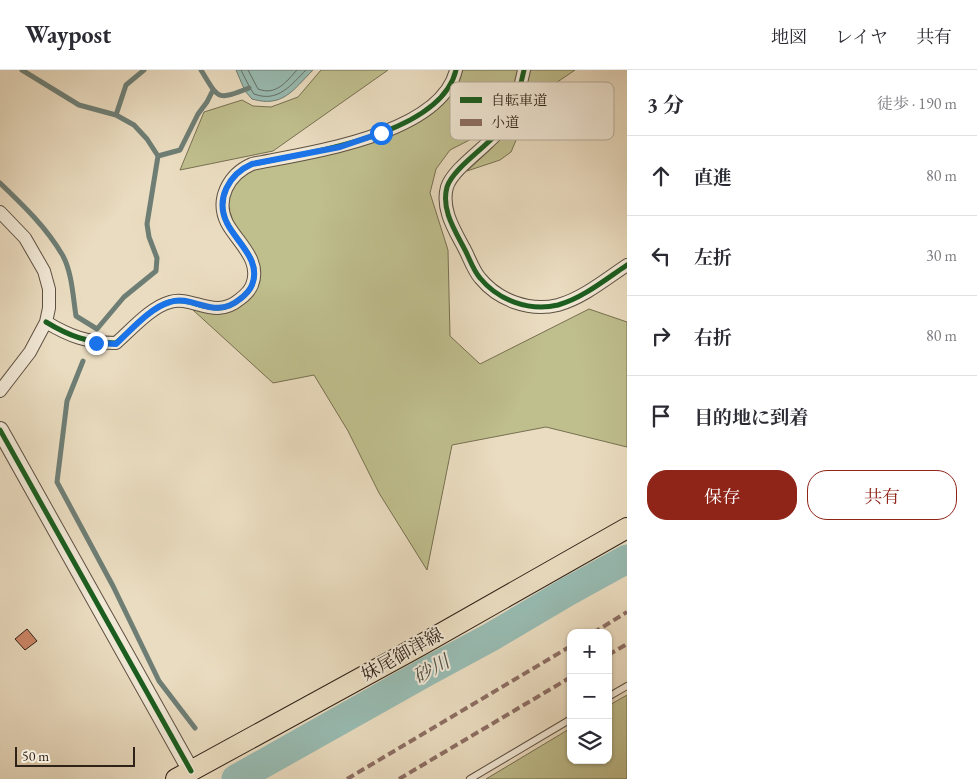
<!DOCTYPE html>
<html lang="ja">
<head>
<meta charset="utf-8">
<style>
  :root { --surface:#fff; --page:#f7f7f7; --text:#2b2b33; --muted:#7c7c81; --line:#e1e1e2; --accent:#8f2418 }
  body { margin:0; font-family:"EB Garamond","Noto Serif JP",serif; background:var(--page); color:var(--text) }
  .controls { position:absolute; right:15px; bottom:15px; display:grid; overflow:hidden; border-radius:10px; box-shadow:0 1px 4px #0004 }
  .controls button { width:45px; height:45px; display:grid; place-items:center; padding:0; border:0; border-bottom:1px solid var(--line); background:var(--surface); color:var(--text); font:25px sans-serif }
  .scale { position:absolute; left:15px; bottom:12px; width:120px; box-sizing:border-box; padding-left:5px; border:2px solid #2f2218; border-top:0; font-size:14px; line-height:18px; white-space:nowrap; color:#2f2218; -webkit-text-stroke:4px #f1e8d6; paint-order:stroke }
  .stop { position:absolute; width:15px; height:15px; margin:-11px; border:4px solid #1a73e8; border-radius:50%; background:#fff }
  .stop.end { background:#1a73e8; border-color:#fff; box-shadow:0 1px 5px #0008 }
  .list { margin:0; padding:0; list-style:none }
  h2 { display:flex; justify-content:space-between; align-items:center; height:65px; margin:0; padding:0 20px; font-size:21px }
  h2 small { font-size:16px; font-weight:400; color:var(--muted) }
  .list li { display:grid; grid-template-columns:32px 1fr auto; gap:15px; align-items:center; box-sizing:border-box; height:80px; padding:0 20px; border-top:1px solid var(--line) }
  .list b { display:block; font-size:19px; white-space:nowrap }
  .list em { font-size:16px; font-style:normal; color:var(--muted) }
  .actions { display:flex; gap:10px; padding:15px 20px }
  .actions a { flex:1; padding:11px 0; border:1px solid var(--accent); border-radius:20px; text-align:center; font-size:18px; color:var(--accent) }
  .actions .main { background:var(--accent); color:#fff }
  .icon { flex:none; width:28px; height:28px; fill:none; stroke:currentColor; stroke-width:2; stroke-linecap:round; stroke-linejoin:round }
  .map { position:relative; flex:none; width:627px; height:709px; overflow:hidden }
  header { display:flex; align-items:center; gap:30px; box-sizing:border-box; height:70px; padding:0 25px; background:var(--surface); border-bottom:1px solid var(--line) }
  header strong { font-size:24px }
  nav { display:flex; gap:28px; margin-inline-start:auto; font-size:18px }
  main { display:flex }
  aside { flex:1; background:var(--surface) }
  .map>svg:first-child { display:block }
  .green { fill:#bfbe8d; stroke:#777052 }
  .water { fill:#98bcb3; stroke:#6e7e75 }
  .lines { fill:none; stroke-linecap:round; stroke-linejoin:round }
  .shore { stroke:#646f66; stroke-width:1 }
  .stream { stroke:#6e7e75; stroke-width:5 }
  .river { stroke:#98bcb3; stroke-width:29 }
  .building { fill:#ce8869; stroke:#2f2218 }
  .service-casing { stroke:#5e5042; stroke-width:8 }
  .minor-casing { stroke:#5e5042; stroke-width:14 }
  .tertiary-casing { stroke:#5e5042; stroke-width:18 }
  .primary-casing { stroke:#2f2218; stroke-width:22 }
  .service { stroke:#f1e8d6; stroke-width:6 }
  .minor { stroke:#f1e8d6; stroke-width:12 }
  .tertiary { stroke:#f1e8d6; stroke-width:16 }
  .primary { stroke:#eadcc0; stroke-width:20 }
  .quiet { stroke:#8d6e63; stroke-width:4; stroke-dasharray:8 4; stroke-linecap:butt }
  .cycleway-casing { stroke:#f1e8d6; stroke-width:8 }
  .cycleway { stroke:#1b5e20; stroke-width:5 }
  .route { stroke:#1a73e8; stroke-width:6 }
  .labels { text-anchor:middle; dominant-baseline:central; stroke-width:4; stroke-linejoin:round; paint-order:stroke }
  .street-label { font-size:18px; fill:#2f2218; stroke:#f1e8d6 }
  .water-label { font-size:19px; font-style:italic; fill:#4e5046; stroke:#f1e8d6 }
  .key { fill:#f1e8d6; stroke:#b7ad9d; stroke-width:1 }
  .key-label { font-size:14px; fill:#2f2218 }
</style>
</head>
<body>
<header>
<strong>Waypost</strong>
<nav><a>地図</a><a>レイヤ</a><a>共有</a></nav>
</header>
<main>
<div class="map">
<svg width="627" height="709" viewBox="0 0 627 709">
  <rect width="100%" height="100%" fill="#eadcc0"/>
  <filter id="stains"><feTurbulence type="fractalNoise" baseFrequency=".004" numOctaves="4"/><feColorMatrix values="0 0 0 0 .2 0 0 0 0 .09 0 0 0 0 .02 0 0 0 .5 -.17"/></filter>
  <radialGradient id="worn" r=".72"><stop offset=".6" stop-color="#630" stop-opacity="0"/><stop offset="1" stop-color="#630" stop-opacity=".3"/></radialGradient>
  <path class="green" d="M321,0h67l-115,81 -93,19 24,-58 38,-12 11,6 18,1 27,-10z
    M460,0h60l-9,31 -22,29 -39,20 -14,19 -6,24 18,57 2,86 30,28 109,-55 38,13v125l-81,-20 -94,18 -25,125 -48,-77 -31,-62 -34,-56 -41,8 -80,-73c38,2 50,5 66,-33l-28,-56 -4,-13 1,-12 4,-10 21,-18 136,-33 47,-25 21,-26z
    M530,0h45l-25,17 -24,30 -15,35 -11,8 -33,11 25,-23 29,-44z
    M627,625v84h-141l85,-51v32h37v-54z"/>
  <path class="water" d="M236,0h77c-20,20 -30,38 -61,29l-7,-8z"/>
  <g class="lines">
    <path class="shore" d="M241,0l9,18 4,6c24,9 37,-9 52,-24
      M248,0l10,19c18,7 28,-7 39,-19"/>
    <path class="stream" d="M22,0l57,35 37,10 18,10 13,14 11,17
      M201,0c18,29 15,31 48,18
      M116,45l10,-30 18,-15
      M0,113c23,22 47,45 63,73 9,17 10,41 13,60l21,13 27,-32 32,-26 1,-13 -8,-21 -2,-13 11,-68 22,-6 18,-36 9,-12 6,-12
      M83,291l-16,40 -10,81 56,104 46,95 36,47
      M233,704l3,5"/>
    <path class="river" d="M236,709l190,-107 65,-35 76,-45 60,-33"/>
  </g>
  <path class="building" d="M27,559l10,12 -12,9 -10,-11z"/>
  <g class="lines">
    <g class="service-casing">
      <path id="service" d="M608,627l19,-11
        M470,709l101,-60"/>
    </g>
    <g class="minor-casing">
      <path id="minor" d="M524,0c-5,22 -9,41 -23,59 -13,17 -48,39 -54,58 -6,22 7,42 17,61 5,9 9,22 16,30 18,22 49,34 78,27 25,-7 48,-26 69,-40
        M0,142l25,26 19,33 5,18v19l-3,14 -16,30 -30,39
        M46,252c23,14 42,21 70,21 15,-13 35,-36 54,-41 23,-7 44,19 70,-3 4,-3 10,-9 12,-14 10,-25 -15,-43 -25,-62 -12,-24 2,-49 25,-59 55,-11 189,-29 204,-94"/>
    </g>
    <g class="tertiary-casing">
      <path id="tertiary" d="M0,360l191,341"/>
    </g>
    <g class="primary-casing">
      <path id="primary" d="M176,709l245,-134 206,-117"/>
    </g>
    <use href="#service" class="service"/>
    <use href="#minor" class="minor"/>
    <use href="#tertiary" class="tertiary"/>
    <use href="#primary" class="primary"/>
    <path class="quiet" d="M593,563l34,-21
      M608,585l19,-11
      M347,709l224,-133
      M399,709l172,-102"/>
    <g class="cycleway-casing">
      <path id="cycleway" d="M524,0c-5,22 -9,41 -23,59 -13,17 -48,39 -54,58 -6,22 7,42 17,61 5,9 9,22 16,30 18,22 49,34 78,27 25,-7 48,-26 69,-40
        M46,252c23,14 42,21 70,21 15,-13 35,-36 54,-41 23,-7 44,19 70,-3 4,-3 10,-9 12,-14 10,-25 -15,-43 -25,-62 -12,-24 2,-49 25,-59 55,-11 189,-29 204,-94
        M0,360l191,341"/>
    </g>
    <use href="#cycleway" class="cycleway"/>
  </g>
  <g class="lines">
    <path class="route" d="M96,273l20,1c15,-14 35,-37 54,-42 23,-8 44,19 70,-3 4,-3 10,-9 12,-14 10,-25 -16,-43 -25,-62 -12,-24 2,-49 25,-59l88,-17 41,-14"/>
  </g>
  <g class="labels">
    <g class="street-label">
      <text transform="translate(402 584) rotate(-29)">妹尾御津線</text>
    </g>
    <g class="water-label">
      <text transform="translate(431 599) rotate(-29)">砂川</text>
    </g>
  </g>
  <rect x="450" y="12" width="164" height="58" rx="8" class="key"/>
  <rect x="460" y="27" width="22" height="6" fill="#1b5e20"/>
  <rect x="460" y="49" width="22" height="7" fill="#8d6e63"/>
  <g class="key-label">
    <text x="491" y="35">自転車道</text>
    <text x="491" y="57">小道</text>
  </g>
  <rect width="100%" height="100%" filter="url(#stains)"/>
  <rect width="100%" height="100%" fill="url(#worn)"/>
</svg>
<div class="controls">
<button>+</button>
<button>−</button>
<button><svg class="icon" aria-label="layers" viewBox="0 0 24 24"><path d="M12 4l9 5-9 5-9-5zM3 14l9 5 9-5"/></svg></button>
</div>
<div class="scale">50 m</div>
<div class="stop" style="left:381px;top:63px"></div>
<div class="stop end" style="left:96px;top:273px"></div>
</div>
<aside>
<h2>3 分<small>徒歩 · 190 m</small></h2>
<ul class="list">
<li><svg class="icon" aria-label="ahead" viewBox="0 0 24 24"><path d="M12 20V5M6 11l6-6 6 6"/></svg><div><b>直進</b></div><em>80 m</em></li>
<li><svg class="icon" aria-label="left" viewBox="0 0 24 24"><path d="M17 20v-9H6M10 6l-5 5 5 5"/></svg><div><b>左折</b></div><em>30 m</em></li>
<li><svg class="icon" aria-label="right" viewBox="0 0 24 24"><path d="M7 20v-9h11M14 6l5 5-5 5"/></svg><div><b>右折</b></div><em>80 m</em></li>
<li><svg class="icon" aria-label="arrive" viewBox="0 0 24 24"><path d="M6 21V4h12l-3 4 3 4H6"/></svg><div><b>目的地に到着</b></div></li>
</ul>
<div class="actions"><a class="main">保存</a><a>共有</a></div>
</aside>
</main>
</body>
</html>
